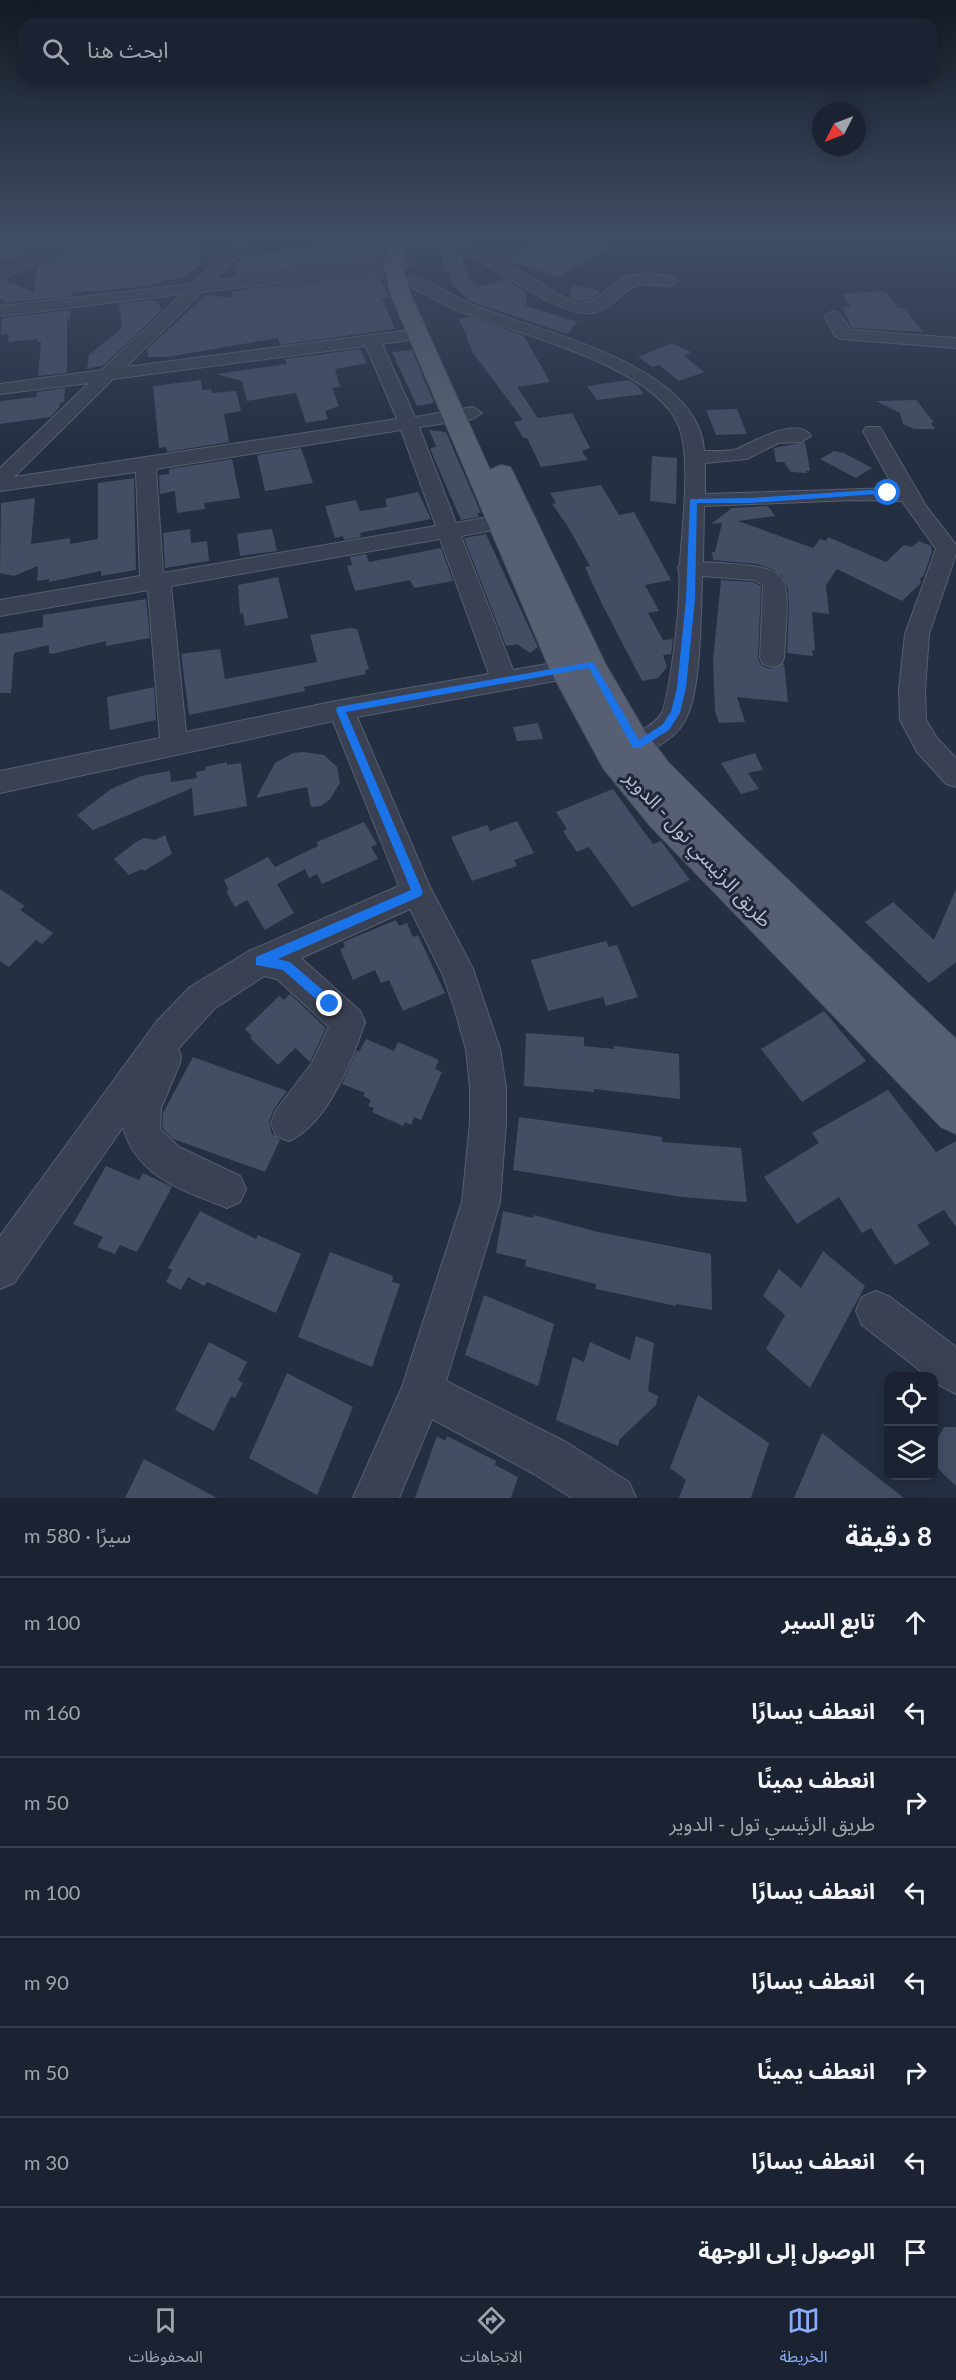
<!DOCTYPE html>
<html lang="ar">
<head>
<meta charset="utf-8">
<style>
  :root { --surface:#1b2332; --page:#242b3a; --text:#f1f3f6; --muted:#a0a4ac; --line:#39404d; --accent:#89acfd }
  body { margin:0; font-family:Lato,"Noto Sans Arabic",sans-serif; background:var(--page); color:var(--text); direction:rtl }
  .controls { position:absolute; right:18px; bottom:18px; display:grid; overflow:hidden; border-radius:12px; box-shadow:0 3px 15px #0003 }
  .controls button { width:54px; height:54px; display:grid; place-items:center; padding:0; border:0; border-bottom:2px solid var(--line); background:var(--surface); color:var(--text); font:30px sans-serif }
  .compass { position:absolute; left:812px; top:102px; width:54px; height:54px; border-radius:50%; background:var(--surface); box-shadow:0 3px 15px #0003; rotate:228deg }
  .stop { position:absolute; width:18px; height:18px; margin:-14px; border:4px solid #1a73e8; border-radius:50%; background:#fff }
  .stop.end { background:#1a73e8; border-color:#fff; box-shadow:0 2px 6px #0008 }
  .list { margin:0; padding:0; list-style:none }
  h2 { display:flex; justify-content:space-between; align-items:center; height:78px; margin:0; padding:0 24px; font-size:26px }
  h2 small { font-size:20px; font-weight:400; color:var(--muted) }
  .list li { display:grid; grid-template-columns:39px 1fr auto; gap:18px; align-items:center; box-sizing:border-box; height:90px; padding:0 24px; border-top:2px solid var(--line) }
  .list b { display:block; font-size:22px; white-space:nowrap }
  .list p { margin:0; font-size:20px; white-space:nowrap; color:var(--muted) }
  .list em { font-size:20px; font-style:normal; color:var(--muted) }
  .icon { flex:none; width:33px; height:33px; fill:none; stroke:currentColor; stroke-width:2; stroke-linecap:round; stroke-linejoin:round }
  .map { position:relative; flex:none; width:956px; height:1498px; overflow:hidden; direction:ltr }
  .search { position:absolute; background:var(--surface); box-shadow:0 3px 15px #0003; left:18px; right:18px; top:18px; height:66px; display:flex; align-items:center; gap:15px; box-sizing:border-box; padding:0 21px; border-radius:18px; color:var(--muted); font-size:22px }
  .sheet { height:798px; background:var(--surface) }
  nav { display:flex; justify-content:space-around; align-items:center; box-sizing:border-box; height:84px; border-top:2px solid var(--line); background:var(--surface); font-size:16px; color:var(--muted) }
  nav a { display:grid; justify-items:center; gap:3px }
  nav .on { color:var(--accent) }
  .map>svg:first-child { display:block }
  .building { fill:#434e64 }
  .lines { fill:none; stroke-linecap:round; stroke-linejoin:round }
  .minor-casing { stroke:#575f6f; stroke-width:2 }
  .major-casing { stroke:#434a5b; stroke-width:2 }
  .minor { fill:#394152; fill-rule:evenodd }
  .major { fill:#576072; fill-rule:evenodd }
  .route { fill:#1a73e8 }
  .labels { text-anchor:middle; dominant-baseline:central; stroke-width:6; stroke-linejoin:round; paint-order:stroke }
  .street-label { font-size:20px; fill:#b6bccc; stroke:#1e2637 }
</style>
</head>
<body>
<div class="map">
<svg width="956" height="1498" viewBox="0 0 956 1498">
  <rect width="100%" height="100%" fill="#242f42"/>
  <path class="building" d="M16,238h41l-35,15 12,-1 -34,12v-19z
    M158,238h38l5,26 -20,15 -19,1v3l-11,1 1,2 -81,7v3l-68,7 1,-5 -4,2v-18l5,-2 29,12 3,-26 41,-19z
    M340,238h18v4l25,-1 2,9 -2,9 -145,17 -4,-10 11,-10 95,-13z
    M544,238h36l29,10 -51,29 -52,-17z
    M441,251l20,4 9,26 8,6 28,-8 20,14v13l52,16 -11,12 -98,-33 -18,-18h3l-6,-5 3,-1 -7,-6z
    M384,273l1,6 -4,1 8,17 -7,1 13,31 -115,16 -2,-7 -111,19h-19l-1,-8 59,-54 27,3 -2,-7z
    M573,285l28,6 -12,9 -12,1 -8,-3z
    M878,291l8,1 13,16h5l19,24 -71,-4 -10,-21h9l-9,-13z
    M151,300l7,1 4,9 -58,55 -17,4 2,-14 33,-27 -3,-24z
    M70,310v9h-3v54l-29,3 3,-34h-4v-3l-29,3 1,-8 -8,1 1,-17z
    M470,317l54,19 26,46 -33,5 21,31 34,-5 18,35 -8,3 6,9 -47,7 -14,-29h-4l-9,-16 9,-2 -50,-67 -7,-16h2l-10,-18z
    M672,343l19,9 -7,4 20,16 -25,9 -20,-16 -7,2 -14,-10z
    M360,349l7,14 -32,6 5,18 -8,1 7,18 -14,5 3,8 -22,4 -10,-30 -49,8 -5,-20 -26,-7 71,-10 -2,-5z
    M412,350l22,53 -17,3 -25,-54z
    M201,380l1,10 9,-1 1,4 24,-2 5,20 -17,3 5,28 -62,10 -1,-5 -7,1 -6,-62z
    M629,380l9,6 6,8 -47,6 -10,-14z
    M65,388l-1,14 -4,1 -1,5 -9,9 -50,7v-23l36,-4 1,-5z
    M916,400l18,22 -3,1 4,6h-21l-11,-5 -3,-11 -24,-12z
    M737,409l10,25 -31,1 -10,-25z
    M429,430l17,2 35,81h-4l2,4 -18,3 -31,-71 6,-3z
    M805,442l5,29h-4l1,2 -16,-1 -7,-10h-8l-2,-14z
    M301,448l12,35 -48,8 -8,-36z
    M834,451l10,2 28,15 -16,10 -36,-19z
    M652,456l25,2 -1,46 -26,-3z
    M232,459l8,39 -36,5 1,6 -28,4 -2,-22 -15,3 -1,-19 10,-1v-5z
    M134,478l2,92 -35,6v-5l-52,11v-3l-12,2 1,-15 -24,10 -14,-3 1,-70 34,-5 -4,46 39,-6v6l28,-5v-56z
    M601,485l18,30 15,-3 37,68 -26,5 14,26 -11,2 15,27 10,-1 -2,15 -8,1 4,12 -9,11 -16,3 -40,-77 -17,-37 5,-1 -23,-41 -15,-21 4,-1 -6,-10z
    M418,492l13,27 -56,11 -15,3 1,4 -17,3 -1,-4 -8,2 -10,-32 31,-6 4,11 27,-4 -2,-8z
    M768,506l7,10 -37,5 75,27 7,-9 6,2 2,-4 58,25 18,-17 8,2 7,-6 12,5 1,6 -8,23 -4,4 1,4 -19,18 -65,-32 -11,16 3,29 -17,-2 3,39 -3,-1 1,6 -26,-3 2,-48 -1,-16 -6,-13 -10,-7 -15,-5 -44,-4 -1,-8h3l7,-29 -11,1 21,-16z
    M190,529l1,14 16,-2 2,20 -44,7 -2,-35z
    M272,529l5,22 -37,5 -3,-22z
    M486,534l52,113 -8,6 -13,-9 -11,2 -42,-108z
    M441,548l12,33 -39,7 -4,-8 -55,11 -8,-25 5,-1 -2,-8 16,-3 3,8z
    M278,577l10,41 -43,8 -2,-13 -3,1 -2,-29z
    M721,580l32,2 8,4 -3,73 4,7 9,3 13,-6 4,39 -51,-5 8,25 -26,1 -4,-12 -2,-50z
    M146,599l4,39 -44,8v-5l-54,13 -3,-1v-8l-35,8 -3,40h-11v-59l43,-7v-12z
    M350,628l7,1 12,41h-4l1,4 -62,13 1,4 -116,24 -8,-61 39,-5 5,30 92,-17 -7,-27z
    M154,687l2,33 -46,10 -3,-33z
    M538,723l5,16 -26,2 -4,-14z
    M304,752l20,3 13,12 3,16 -10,16 -9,7 -10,1 -4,-20 -51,11 19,-35 18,-10z
    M755,753l8,17 -15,3 11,16 -18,5 -20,-31z
    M227,762v3l14,-2 6,43 -53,10 -2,-28 -99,42 -16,-15 34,-26 30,-13 29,-5 1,11 26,-4 -1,-6 9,-2v-3z
    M613,789l40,55 8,-3 29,39 -58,27 -43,-60 -12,5 -14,-21 4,-2 -11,-17z
    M517,821l17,32 -20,7 3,6 -45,15 -21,-44 36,-12 3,6z
    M364,822l13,22 -6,3 7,12 -56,25 -5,-10 -8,4 -4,-9 -28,15 17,29 -29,17 -18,-30 -12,7 -9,-16 3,-1 -5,-10 44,-23 7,10 43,-21 -1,-4z
    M165,835l7,19 -28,17 -2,-2 -13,6 -15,-16 22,-17 8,-4 11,2z
    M0,889l25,17 -5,4 33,23 -11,11 -6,-4 -27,27 -9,-6z
    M956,889v73l-27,21 -64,-61 28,-20 41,38z
    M396,920l3,6 8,-3 6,14 5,-2 27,58 -42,18 -14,-31 -8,3 -6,-13 -22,10 -13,-31 5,-2 -2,-5z
    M606,941l3,6 8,-2 21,52 -32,9 -3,-9 -55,14 -17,-51z
    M290,994l36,34 -16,34 -15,-14 -17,17 -28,-27 2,-2 -7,-7 34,-33 5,4z
    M824,1011l42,50 -64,41 -41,-53z
    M526,1033l58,4v9l30,3v-3l65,8 1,45 -86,-10v3l-70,-6z
    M366,1039l28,12 4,-9 41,18 -4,9 7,3 -21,48 -7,-3 -3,8 -6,-3 -2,4 -31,-14 2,-4 -6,-2 3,-6 -8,-4 2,-3 -23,-9 15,-34 2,2z
    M193,1057l94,34 -13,18 -5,13 3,12 8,6 -15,32 -92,-33 -11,-11 1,-15z
    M888,1090l48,62 20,-11v86l-12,-17 -27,15 13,19 -35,21 -24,-37 -9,5 -23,-36 -42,27 -33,-47 55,-34 -7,-10z
    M519,1117l143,20v5l79,6 6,54 -65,-5 -169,-27z
    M106,1166l33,14 4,-7 29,14 -35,65 -17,-7 -5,9 -18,-7 6,-10 -30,-13z
    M200,1211l56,28 2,-4 43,19 -25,59 -69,-31 -3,4 -16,-9 -7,13 -15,-8 6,-12 -4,-2z
    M503,1211l30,7 1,-3 64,17 113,22 1,56 -36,-6v2l-80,-17v-5l-71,-18 1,-6 -30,-7z
    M823,1251l42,35 -55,102 -44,-39 19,-34 -22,-19 16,-27 22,19z
    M330,1252l63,24 -1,6 8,2 -28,83 -74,-30z
    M484,1295l70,29 -16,62 -73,-31z
    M636,1336l18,7 -6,48 10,5 -2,9 -36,34 -2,7 -62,-26 17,-63 11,5 6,-20 40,18z
    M209,1342l38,20 -9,18 5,3 -8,15 -4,-2 -17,35 -39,-21z
    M287,1373l66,34 -36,88 -68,-37z
    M698,1395l71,48 -18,55h-72l7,-18 -16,-12z
    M944,1427h12v59l-23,-22v-18z
    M822,1433l36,29 46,36h-110z
    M437,1436l8,5 2,-5 49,25 -1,4 23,12 -7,21h-96z
    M144,1459l73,39h-92z"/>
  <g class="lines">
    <g class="minor-casing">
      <path id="minor" d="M72,238h20l-92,42v-11z
        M240,238h16l-43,43 195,-23 8,5 -8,5 -206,24 -76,75 291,-38 6,1 2,4 -2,4 -41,6 33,73 58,-10 9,6 -9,6 -54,8 37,96 45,-8 8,2 3,5 -3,5 -48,9 52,134 74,-13 9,3 3,6 -3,6 -9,3 -230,42 73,170 43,82 27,80 6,39v35l-6,79 -54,179 120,61 63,40 7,16h-64l-38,-24 -102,-55 -33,79h-46l49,-111 60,-185 8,-79v-35l-4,-39 -12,-42 -12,-34 -32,-64 -109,49 59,53 5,11c-12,37 -38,103 -76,119l-13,-5 -5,-13 5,-13 36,-47 17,-36 -52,-48 -13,-3 -50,33 -36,40 3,7 -1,7 -19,45 -1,21 19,18 61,29 6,13 -6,13 -13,6c-44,-18 -90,-30 -104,-81l-109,156 -14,6v-53l157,-215 33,-34 59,-36 150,-65 -66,-165 -333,72v-22l160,-33 -12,-148 -148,26v-16l140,-24 -4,-104 -136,19v-23l89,-85 -89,11v-10l102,-14 80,-76 -182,22v-10l193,-22zM366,346l31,73 -383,58 99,-98zM401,430l35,96 -273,47 -7,-104zM440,539l49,135 -148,26 -155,32 -15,-146z
        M408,238c54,0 79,12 125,40 14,8 28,21 44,25 20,3 28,-15 43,-23 18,-9 36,-7 55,-2l2,3 -8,5 -31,-2c-16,7 -27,26 -46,29 -35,4 -93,-46 -129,-60 -19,-7 -37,-4 -55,-9z
        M412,276c21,5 39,20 58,28 66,27 230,60 234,147 10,0 23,1 33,-2 15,-6 59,-34 74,-13l-10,6 -23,1 -31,16 -42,4v31l189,-6 -31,-57 3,-4h14l46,79 30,39v9l-27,80 -4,55 1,31 11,18 19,20v29l-10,-3 -29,-32 -17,-32 -1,-31 6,-55 31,-85 -34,-48 -49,-1 -149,6 -1,56c95,6 86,4 81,96l-3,6 -9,3 -9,-3 -3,-6 3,-73 -9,-5 -52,-4c-1,34 -1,109 -14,138 -6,16 -17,24 -31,33 -11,6 -17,10 -30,6l-3,-7c8,-15 28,-17 37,-32 9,-13 23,-134 17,-146l2,-4c2,-37 12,-107 -2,-140 -26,-59 -161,-90 -219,-113 -18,-7 -35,-18 -53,-27l-2,-3z
        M833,311l6,2 12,17 105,8v10l-114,-9 -7,-3 -10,-20z
        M876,1291l14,6 66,50v47l-22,-12v-6h-7l-65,-51 -6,-14 6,-14z"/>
    </g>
    <g class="major-casing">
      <path id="major" d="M390,238h18l-6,26 8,29 80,177 11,-5 9,2 3,5 93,193 38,65 25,33 75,75 212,201v95l-15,-7 -290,-300 -48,-59 -53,-98 -160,-377 -6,-29z"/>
    </g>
    <use href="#minor" class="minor"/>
    <use href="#major" class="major"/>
  </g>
  <linearGradient id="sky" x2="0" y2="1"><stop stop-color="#141a24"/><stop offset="0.53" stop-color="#3f4d65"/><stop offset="1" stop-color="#3f4d65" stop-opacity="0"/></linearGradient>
  <rect width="956" height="448" fill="url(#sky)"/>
  <path class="route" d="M870,490l22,3 -142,10h-53l-2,96 -9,89 -6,25 -11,17 -29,18h-7l-44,-80 -243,44 77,180 -2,4 -143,63 12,3 44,38v8h-8l-43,-38 -27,-5v-8l155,-67 -75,-180 1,-3 254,-45 3,1 45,77 23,-15 9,-13 6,-24 9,-89 4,-100 60,-1z"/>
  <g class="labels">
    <g class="street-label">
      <text transform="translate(699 848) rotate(47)">طريق الرئيسي تول - الدوير</text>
    </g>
  </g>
</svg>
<div class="controls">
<button><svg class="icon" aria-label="locate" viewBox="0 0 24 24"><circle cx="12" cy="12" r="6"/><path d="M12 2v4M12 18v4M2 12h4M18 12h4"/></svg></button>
<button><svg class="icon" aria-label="layers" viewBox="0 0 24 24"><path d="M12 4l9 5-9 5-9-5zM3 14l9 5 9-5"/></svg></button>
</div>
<svg class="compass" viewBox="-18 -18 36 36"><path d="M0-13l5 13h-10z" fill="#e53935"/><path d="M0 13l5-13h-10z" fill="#a0a4ac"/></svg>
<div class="stop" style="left:888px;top:493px"></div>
<div class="stop end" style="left:330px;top:1004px"></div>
<div class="search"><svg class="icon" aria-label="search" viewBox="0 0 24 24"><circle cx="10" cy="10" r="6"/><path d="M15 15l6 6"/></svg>ابحث هنا</div>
</div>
<section class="sheet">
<h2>8 دقيقة<small>سيرًا · 580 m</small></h2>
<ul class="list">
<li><svg class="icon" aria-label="ahead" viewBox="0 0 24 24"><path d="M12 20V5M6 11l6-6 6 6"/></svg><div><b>تابع السير</b></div><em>100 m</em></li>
<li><svg class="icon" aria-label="left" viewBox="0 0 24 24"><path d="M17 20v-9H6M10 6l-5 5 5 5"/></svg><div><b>انعطف يسارًا</b></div><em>160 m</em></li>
<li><svg class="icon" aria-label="right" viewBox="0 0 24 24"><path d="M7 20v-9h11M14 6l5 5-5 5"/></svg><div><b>انعطف يمينًا</b><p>طريق الرئيسي تول - الدوير</p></div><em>50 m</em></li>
<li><svg class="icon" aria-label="left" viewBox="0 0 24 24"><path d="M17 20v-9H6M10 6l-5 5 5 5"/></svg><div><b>انعطف يسارًا</b></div><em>100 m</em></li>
<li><svg class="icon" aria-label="left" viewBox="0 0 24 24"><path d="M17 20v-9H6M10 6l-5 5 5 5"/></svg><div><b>انعطف يسارًا</b></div><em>90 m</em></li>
<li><svg class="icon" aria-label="right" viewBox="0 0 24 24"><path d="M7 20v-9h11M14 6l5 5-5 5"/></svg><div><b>انعطف يمينًا</b></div><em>50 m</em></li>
<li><svg class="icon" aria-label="left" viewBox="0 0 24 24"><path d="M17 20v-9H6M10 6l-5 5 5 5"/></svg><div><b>انعطف يسارًا</b></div><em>30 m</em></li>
<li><svg class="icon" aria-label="arrive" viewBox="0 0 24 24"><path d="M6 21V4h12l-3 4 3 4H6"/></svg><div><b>الوصول إلى الوجهة</b></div></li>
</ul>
</section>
<nav>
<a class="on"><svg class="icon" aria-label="map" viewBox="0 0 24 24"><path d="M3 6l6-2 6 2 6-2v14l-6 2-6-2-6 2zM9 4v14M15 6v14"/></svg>الخريطة</a>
<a><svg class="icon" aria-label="directions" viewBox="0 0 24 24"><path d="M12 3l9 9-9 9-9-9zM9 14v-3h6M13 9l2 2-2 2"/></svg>الاتجاهات</a>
<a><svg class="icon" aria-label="saved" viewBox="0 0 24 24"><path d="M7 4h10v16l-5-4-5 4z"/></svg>المحفوظات</a>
</nav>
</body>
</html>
